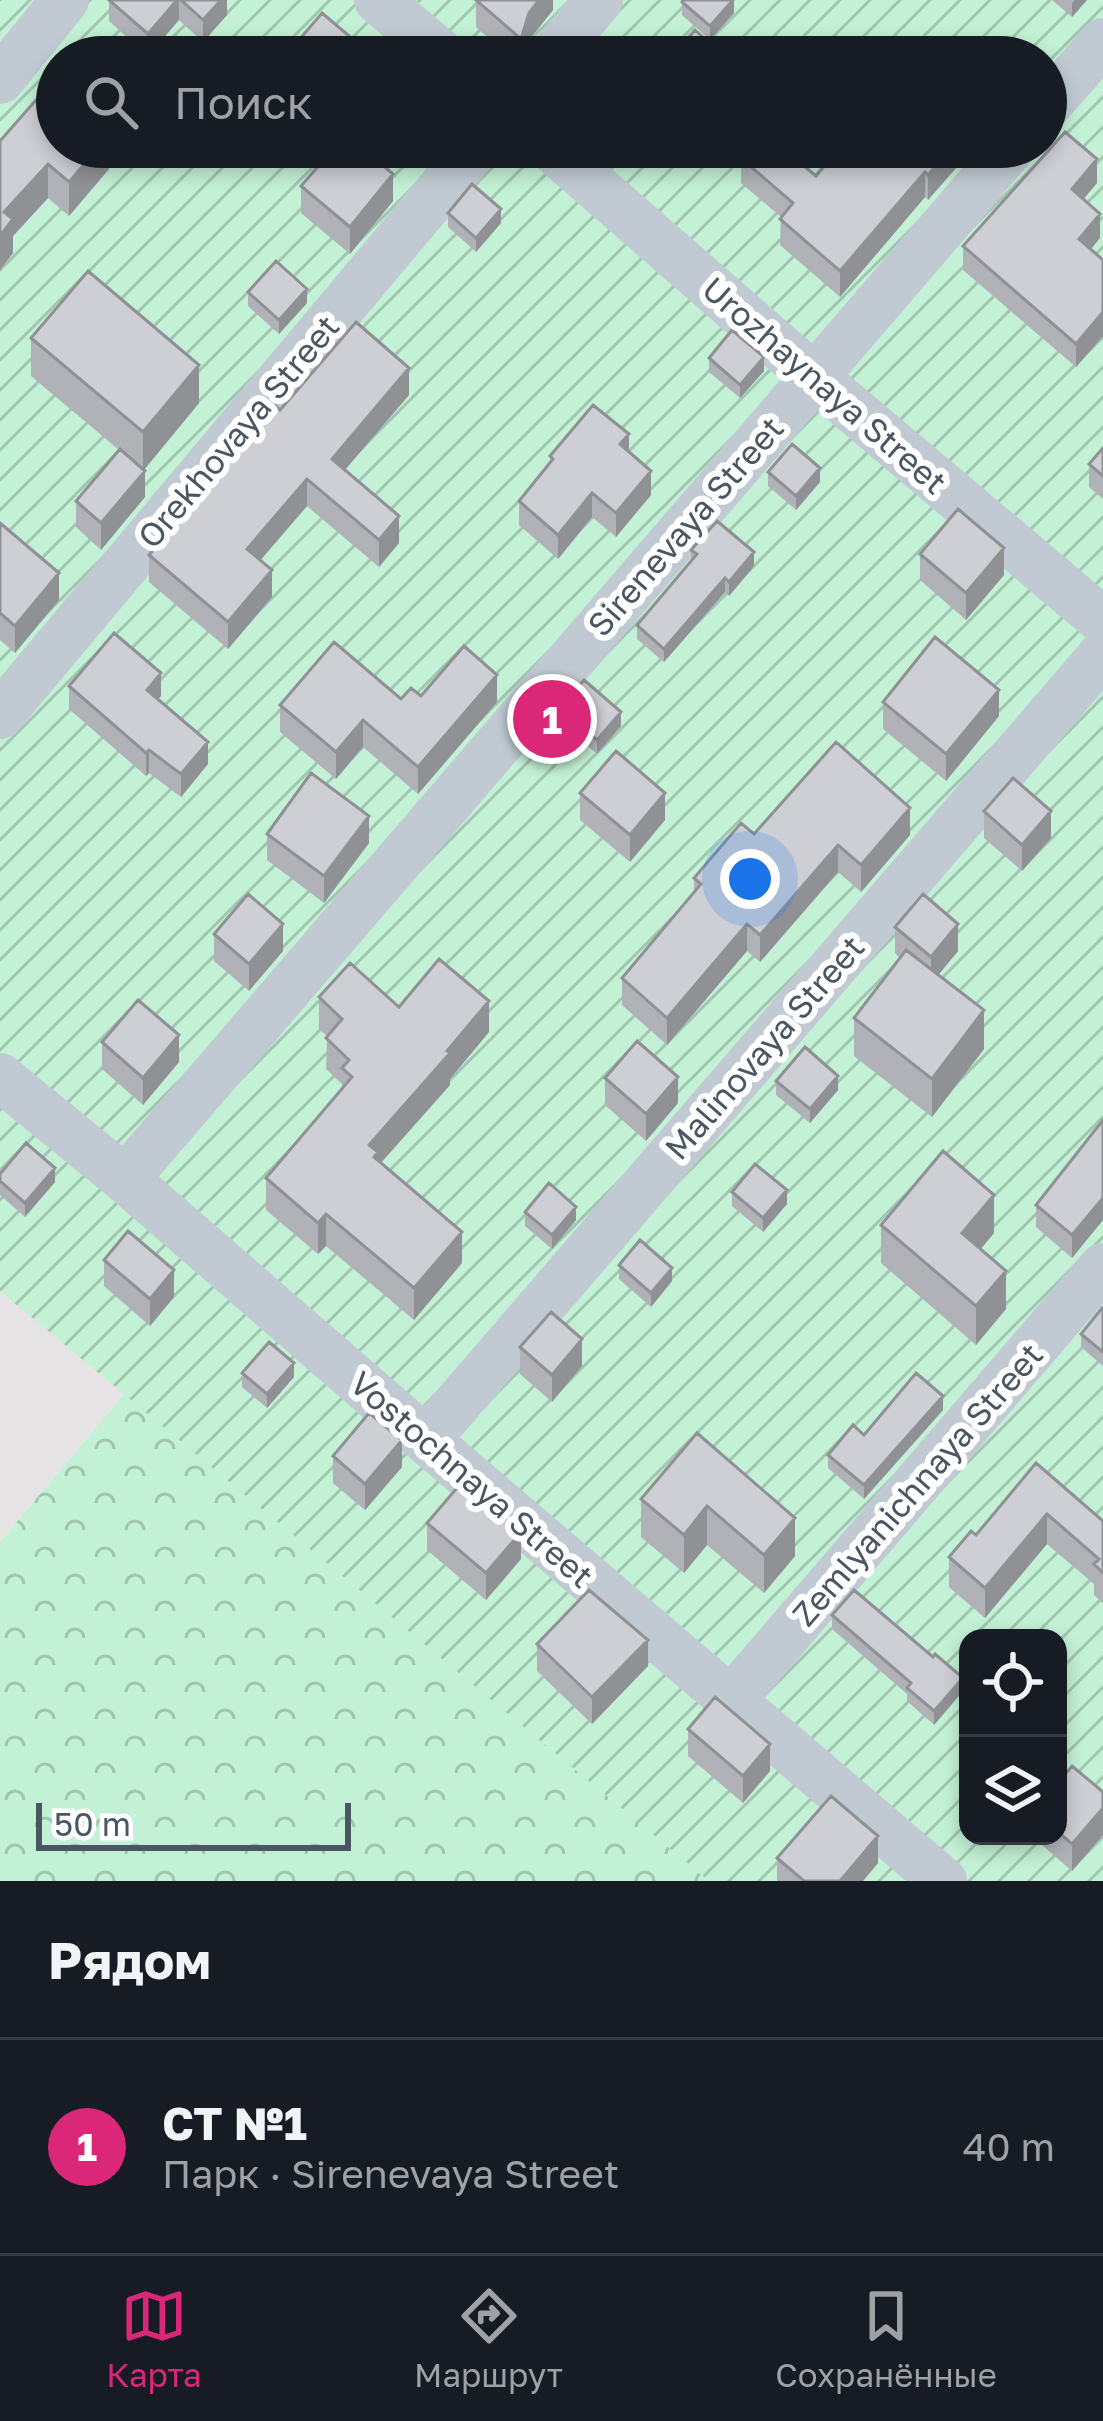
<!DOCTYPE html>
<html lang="ru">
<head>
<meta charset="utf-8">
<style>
  :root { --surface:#171b24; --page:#242831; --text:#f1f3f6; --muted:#9ea1a6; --line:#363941; --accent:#db2777 }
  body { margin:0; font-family:"Golos Text",sans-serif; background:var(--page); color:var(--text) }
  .controls { position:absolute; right:36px; bottom:36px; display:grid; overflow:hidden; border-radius:24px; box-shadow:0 6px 18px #0003 }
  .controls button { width:108px; height:108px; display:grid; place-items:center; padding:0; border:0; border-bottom:3px solid var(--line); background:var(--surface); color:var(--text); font:60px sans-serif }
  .scale { position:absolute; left:36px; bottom:30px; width:315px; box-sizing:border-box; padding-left:12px; border:6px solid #4a5661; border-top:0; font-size:33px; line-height:42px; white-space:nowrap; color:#4a5661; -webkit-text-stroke:9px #fff; paint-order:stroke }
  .you { position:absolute; left:750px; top:879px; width:42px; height:42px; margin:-30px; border:9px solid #fff; border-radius:50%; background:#1a73e8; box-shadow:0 0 0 18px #1a73e833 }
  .badge { display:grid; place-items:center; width:78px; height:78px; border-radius:50%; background:var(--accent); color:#fff; font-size:39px; font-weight:700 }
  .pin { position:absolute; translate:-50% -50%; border:6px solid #fff; box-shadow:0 3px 12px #0006 }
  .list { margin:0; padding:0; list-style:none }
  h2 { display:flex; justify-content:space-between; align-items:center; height:156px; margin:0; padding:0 48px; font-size:51px }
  h2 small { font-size:39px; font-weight:400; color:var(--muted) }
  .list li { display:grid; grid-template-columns:78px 1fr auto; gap:36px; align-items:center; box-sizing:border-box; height:216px; padding:0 48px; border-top:3px solid var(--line) }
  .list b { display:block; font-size:45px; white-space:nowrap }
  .list p { margin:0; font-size:39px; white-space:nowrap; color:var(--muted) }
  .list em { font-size:39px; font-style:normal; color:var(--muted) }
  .icon { flex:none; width:66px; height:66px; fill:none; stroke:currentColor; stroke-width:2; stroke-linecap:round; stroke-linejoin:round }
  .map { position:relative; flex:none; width:1103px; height:1881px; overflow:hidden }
  .search { position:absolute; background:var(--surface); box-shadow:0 6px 18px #0003; left:36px; right:36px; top:36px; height:132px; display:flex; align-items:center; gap:30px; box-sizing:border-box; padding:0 42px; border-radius:66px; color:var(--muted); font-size:45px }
  .sheet { height:372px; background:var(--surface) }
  nav { display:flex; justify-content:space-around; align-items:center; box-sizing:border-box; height:168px; border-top:3px solid var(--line); background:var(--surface); font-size:33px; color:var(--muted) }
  nav a { display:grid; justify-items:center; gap:6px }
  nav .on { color:var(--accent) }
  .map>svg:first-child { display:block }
  .education { fill:#e6e4e5 }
  .park { fill:url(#park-crowns) }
  .garden { fill:url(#garden-furrows); fill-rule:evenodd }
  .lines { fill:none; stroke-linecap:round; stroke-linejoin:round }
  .minor { stroke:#c1cad2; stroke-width:48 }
  .wall { fill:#b0b2b7 }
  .shaded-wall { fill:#909195 }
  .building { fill:#cdcfd5; stroke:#909195; stroke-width:3 }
  .labels { text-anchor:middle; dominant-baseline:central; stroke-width:12; stroke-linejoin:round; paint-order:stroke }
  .street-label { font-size:33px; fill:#4a5661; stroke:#fff }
</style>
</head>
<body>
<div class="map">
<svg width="1103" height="1881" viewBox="0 0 1103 1881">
  <defs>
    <pattern id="park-crowns" width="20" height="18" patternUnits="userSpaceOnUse" patternTransform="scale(3)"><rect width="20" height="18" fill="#c3f1d5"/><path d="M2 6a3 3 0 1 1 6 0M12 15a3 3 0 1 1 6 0" fill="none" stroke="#a0c6b0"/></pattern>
    <pattern id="garden-furrows" width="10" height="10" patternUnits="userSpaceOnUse" patternTransform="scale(3)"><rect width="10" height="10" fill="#c3f1d5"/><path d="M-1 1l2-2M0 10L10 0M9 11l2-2" fill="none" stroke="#a0c6b0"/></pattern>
  </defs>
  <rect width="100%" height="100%" fill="#f5f3f3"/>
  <path class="education" d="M0,1291l125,102 -125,149z"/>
  <path class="park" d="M125,1393l584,488h-709v-339z"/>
  <path class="garden" d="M0,0h1103v1881h-394l-709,-590zM57,57h989v90h-989zM968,1638h90v198h-90z"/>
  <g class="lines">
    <path class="minor" d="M378,0l67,57
      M551,57l48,-57
      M0,80l65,-80
      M1046,107l57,-65
      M550,147l263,229 290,245
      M0,715l476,-568
      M0,1077l125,102 301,261 517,441
      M125,1179l887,-1032
      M426,1440l677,-786
      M731,1700l372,-433"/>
  </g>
  <path class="wall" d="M109,0h118v15l-24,27 -24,-22 -31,36 -39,-35z
    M476,0h77v10l-24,30 -5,17h-13l-35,-30z
    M1052,0h35l-15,17z
    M682,2l52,11 -24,27 -28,-25z
    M0,141l109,6v22l-40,47 -21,-18 -35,38v17l-13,17z
    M707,147h30l-13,15z
    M970,147v5l-42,48 -3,-3 -85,100 -60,-52 1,-28 -40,-34v-25l75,18z
    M1097,183l-14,16 17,39 -9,11 12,11v76l-27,31 -113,-97v-24z
    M301,186l92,15 -43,53 -49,-41z
    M448,213l53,10 -25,29 -28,-25z
    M248,292l59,11 -28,31 -31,-28z
    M31,338l168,65 -55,67 1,27 -44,53 -25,-23v-26l43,-51 -88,-74z
    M709,358l55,13 -24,27 -31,-26z
    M409,395l-64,75 54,73 -20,24 -72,-61 -47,54 12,37 -44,52 -79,-67v-27l131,-145z
    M1103,448v51l-14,-12v-23z
    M629,451l22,44 -35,42 -24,-20 -34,42 -39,-34v-24l31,-37v-8z
    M768,472l52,10 -24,28 -28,-24z
    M0,523l59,77 -44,53 -15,-13z
    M691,550l63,16 -25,30 -4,-4 -61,70 -27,-23v-14l54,-65z
    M920,554l84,21 -38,45 -46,-40z
    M69,686l92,10 -3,3 50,65 -27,33 -32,-24 -3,3 -77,-67z
    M421,696l76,6 -79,92 -55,-47 -27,32 -56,-47v-27l121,-6z
    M883,702l116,14 -53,65 -63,-52z
    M559,708l62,18 -24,28 -38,-32z
    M580,793l85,27 -35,42 -50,-42z
    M984,811l67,27 -29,33 -38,-33z
    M267,834l102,9 -45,60 -57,-43z
    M754,834l156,1 -49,57 -23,-20 -78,90 -13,-11 -80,94 -45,-40v-27l72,-86v-14z
    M895,927l63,24 -20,24 46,74 -52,68 -78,-61v-38l46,-60 -5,-5z
    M214,934l69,17 -34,40 -35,-30z
    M319,997l80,10 90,25 -39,47v6l-69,78 81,100 -48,57 -88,-74 -8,8 -52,-44v-32l76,-89v-5l-16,-15 1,-33 -8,-7z
    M102,1042l77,20 -36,43 -41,-36z
    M605,1078l73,25 -32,38 -41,-36z
    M776,1081l62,9 -28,33 -34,-28z
    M1103,1120v100l-31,38 -36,-31v-22z
    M0,1174l55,8 -30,35 -25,-22z
    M732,1192l55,12 -24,28 -31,-26z
    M525,1212l51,8 -24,29 -27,-23z
    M881,1225l113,8 -13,16 25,60 -30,36 -95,-82z
    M104,1260l70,37 -24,29 -46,-40z
    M619,1265l53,16 -21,26 -32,-28z
    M1103,1309v57l-22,-19v-13z
    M520,1347l62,19 -30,36 -32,-28z
    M242,1373l52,4 -27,31 -25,-21z
    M943,1410l-79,89 -36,-31v-13l36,-20z
    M697,1433l98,123 -31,37 -57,-48 -23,28 -43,-36v-38z
    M333,1456l69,11 -37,43 -32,-27z
    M1036,1463l67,58v82l-9,-8v-11l-47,-40 -62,74 -36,-31v-30l27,-22z
    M427,1523l94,36 -35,41 -59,-50z
    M832,1615l131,76 -29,34 -27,-24v-7l-75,-65z
    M537,1644l111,22 -56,58 -55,-53z
    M688,1729l82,42 -27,32 -55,-47z
    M1058,1783l45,9v43l-31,36 -38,-33v-2h24z
    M777,1858l101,5 -15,18h-86z"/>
  <path class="shaded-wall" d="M177,0h2v20l-31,36v-22z
    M221,0h6v15l-24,27v-22z
    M539,0h14v10l-24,30 -5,17h-3v-18l8,-26z
    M734,0v13l-24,27v-14z
    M1075,0h12l-15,17v-14z
    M99,147h10v22l-40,47v-34z
    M724,147h13l-13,15z
    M952,147h18v5l-42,48v-25z
    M1097,159v24l-25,30v-24z
    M48,164v34l-35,38v17l-13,17v-34l4,-24z
    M925,172v25l-85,100v-26z
    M393,174v27l-43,53v-27z
    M501,209v14l-25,29v-14z
    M1100,214v24l-21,25v-24z
    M307,289v14l-28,31v-14z
    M1103,312v24l-27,31v-23z
    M764,357v14l-24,27v-13z
    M199,365v38l-56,68v-39z
    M409,368v27l-77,90v-26z
    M629,434v24l-9,-14z
    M820,468v14l-24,28v-14z
    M145,471v26l-44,53v-27z
    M651,471v24l-35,42v-24z
    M307,479v27l-60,70v-27z
    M592,493v24l-34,42v-24z
    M399,516v27l-20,24v-27z
    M1004,548v27l-38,45v-27z
    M754,552v14l-25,30v-14z
    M272,570v27l-44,52v-27z
    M59,573v27l-44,53v-27z
    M725,578v14l-61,70v-13z
    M161,673v23l-14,16v-22z
    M497,675v27l-79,92v-27z
    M999,690v26l-53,65v-27z
    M621,712v14l-24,28v-14z
    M363,720v27l-27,32v-27z
    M208,742v22l-27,33v-23z
    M149,750v23l-3,3v-23z
    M665,793v27l-35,42v-27z
    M910,808v27l-49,57v-27z
    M1051,811v27l-29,33v-26z
    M369,816v27l-45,60v-27z
    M838,845v27l-78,90v-27z
    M283,924v27l-34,40v-27z
    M747,924v27l-80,94v-27z
    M958,924v27l-27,33v-27z
    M489,1001v31l-39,47v6l-72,81 -9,-21z
    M984,1010v39l-52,68v-38z
    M179,1035v27l-36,43v-27z
    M838,1076v14l-28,33v-14z
    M678,1077v26l-32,38v-27z
    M55,1168v14l-30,35v-14z
    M787,1190v14l-24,28v-14z
    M994,1195v38l-32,38v-38z
    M1103,1198v22l-31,38v-23z
    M576,1207v13l-24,29v-14z
    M326,1214v32l-8,8v-31z
    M462,1232v31l-48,57v-32z
    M672,1268v13l-21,26v-14z
    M174,1270v27l-24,29v-27z
    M1006,1271v38l-30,36v-39z
    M582,1339v27l-30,36v-27z
    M294,1363v14l-27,31v-14z
    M943,1396v14l-79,89v-14z
    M402,1440v27l-37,43v-26z
    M707,1506v39l-23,28v-38z
    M1047,1514v30l-62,74v-30z
    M795,1518v38l-31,37v-38z
    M521,1532v27l-35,41v-27z
    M648,1640v26l-56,58v-27z
    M963,1678v13l-29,34v-14z
    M770,1744v27l-27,32v-27z
    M1103,1808v27l-31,36v-27z
    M878,1836v27l-15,18h-23z"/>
  <path class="building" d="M109,0h68l-29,34z
    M181,0h40l-18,20z
    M476,0h63l-10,13 -8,26z
    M683,0h50l-23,26 -28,-24z
    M322,13l52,44h-85l-3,-2z
    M695,30l30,27h-53z
    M588,43l17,14h-31z
    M50,84l7,6v57h42l-30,35 -21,-18 -44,48 9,7 -13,17v-95z
    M1065,132l32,27 -25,30 28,25 -21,25 24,21v52l-27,32 -113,-98z
    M335,147h27l31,27 -43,53 -49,-41z
    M750,147h32l34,29 24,-29h112l-24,28 -3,-3 -85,99 -60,-52 13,-16 -52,-45z
    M472,184l29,25 -25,29 -28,-25z
    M276,261l31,28 -28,31 -31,-28z
    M88,271l111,94 -56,67 -112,-94z
    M356,322l53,46 -77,91 67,57 -20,24 -72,-61 -60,70 25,21 -44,52 -79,-67 127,-149 4,4z
    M732,330l32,27 -24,28 -31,-27z
    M593,405l36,29 -9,10 31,27 -35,42 -24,-20 -34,42 -39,-34 34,-42 -3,-3z
    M792,444l28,24 -24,28 -28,-24z
    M1103,448v28l-14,-12z
    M120,449l25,22 -44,52 -25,-22z
    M958,509l46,39 -38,45 -46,-39z
    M717,521l37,31 -25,30 -4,-4 -61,71 -27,-24 60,-71 -6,-4z
    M0,523l59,50 -44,53 -15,-13z
    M114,633l47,40 -14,17 61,52 -27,32 -32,-24 -3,3 -77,-67z
    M935,637l64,53 -53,64 -63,-52z
    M334,642l67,57 10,-11 10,8 43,-50 33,29 -79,92 -55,-47 -27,32 -56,-47z
    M584,680l37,32 -24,28 -38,-32z
    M836,742l74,66 -49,57 -23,-20 -78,90 -13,-11 -80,94 -45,-40 79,-94 -7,-6 47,-55 13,11z
    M616,751l49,42 -35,42 -50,-42z
    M311,773l58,43 -45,60 -57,-42z
    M1013,778l38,33 -29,34 -38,-34z
    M248,894l35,30 -34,40 -35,-30z
    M923,894l35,30 -27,33 -36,-30z
    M906,950l78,60 -52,69 -78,-61z
    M439,959l50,42 -42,50 3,2 -81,92 9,7 -4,5 88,75 -48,56 -88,-74 -8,9 -52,-45 86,-101 -10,-9 7,-8 -23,-22 16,-19 -23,-22 31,-34 49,44z
    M138,1000l41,35 -36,43 -41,-36z
    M637,1041l41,36 -32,37 -41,-36z
    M805,1047l33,29 -28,33 -34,-28z
    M1103,1120v78l-31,37 -36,-30z
    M26,1143l29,25 -30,35 -25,-22v-7z
    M943,1151l51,44 -32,38 44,38 -30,35 -95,-81z
    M755,1164l32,26 -24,28 -31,-26z
    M549,1183l27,24 -24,28 -27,-23z
    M128,1231l46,39 -24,29 -46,-39z
    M640,1240l32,28 -21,25 -32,-28z
    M1102,1308l1,1v43l-22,-18z
    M551,1312l31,27 -30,36 -32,-28z
    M269,1342l25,21 -27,31 -25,-21z
    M916,1373l27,23 -79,89 -36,-30 25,-30 11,10z
    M369,1413l33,27 -37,44 -32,-28z
    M697,1433l98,85 -31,37 -57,-49 -23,29 -43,-36z
    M1036,1463l67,58v52l-9,-9 5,-5 -52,-45 -62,74 -36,-31 22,-26 5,4z
    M462,1482l59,50 -35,41 -59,-50z
    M589,1590l59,50 -56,57 -55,-53z
    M854,1590l79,67 2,-3 28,24 -29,33 -27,-23 4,-5 -79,-68z
    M715,1697l55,47 -27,32 -55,-47z
    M1072,1766l31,26v16l-31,36 -14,-12v-49z
    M831,1796l47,40 -38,45h-36l-27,-23z"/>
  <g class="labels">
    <g class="street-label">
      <text transform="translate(825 385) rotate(41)">Urozhaynaya Street</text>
      <text transform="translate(238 431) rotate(-50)">Orekhovaya Street</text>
      <text transform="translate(685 526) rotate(-49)">Sirenevaya Street</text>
      <text transform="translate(764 1047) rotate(-49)">Malinovaya Street</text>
      <text transform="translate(472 1479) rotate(41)">Vostochnaya Street</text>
      <text transform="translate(917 1484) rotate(-49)">Zemlyanichnaya Street</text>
    </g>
  </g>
</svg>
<div class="controls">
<button><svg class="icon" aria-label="locate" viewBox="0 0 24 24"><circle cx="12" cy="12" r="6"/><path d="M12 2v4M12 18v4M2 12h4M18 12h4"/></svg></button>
<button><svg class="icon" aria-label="layers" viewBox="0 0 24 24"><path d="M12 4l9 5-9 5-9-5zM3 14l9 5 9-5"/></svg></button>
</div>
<div class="scale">50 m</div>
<div class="you"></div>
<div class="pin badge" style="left:552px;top:719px">1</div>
<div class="search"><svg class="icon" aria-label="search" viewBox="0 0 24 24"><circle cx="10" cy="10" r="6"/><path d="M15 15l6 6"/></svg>Поиск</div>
</div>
<section class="sheet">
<h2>Рядом<small></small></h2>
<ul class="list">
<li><span class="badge">1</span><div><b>СТ №1</b><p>Парк · Sirenevaya Street</p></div><em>40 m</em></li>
</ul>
</section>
<nav>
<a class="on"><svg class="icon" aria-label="map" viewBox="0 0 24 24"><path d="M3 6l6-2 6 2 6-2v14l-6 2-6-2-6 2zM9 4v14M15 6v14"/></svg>Карта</a>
<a><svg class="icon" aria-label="directions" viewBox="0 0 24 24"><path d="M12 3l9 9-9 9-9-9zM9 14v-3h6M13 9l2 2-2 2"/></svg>Маршрут</a>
<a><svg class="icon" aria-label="saved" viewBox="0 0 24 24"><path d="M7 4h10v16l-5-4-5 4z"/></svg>Сохранённые</a>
</nav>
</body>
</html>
